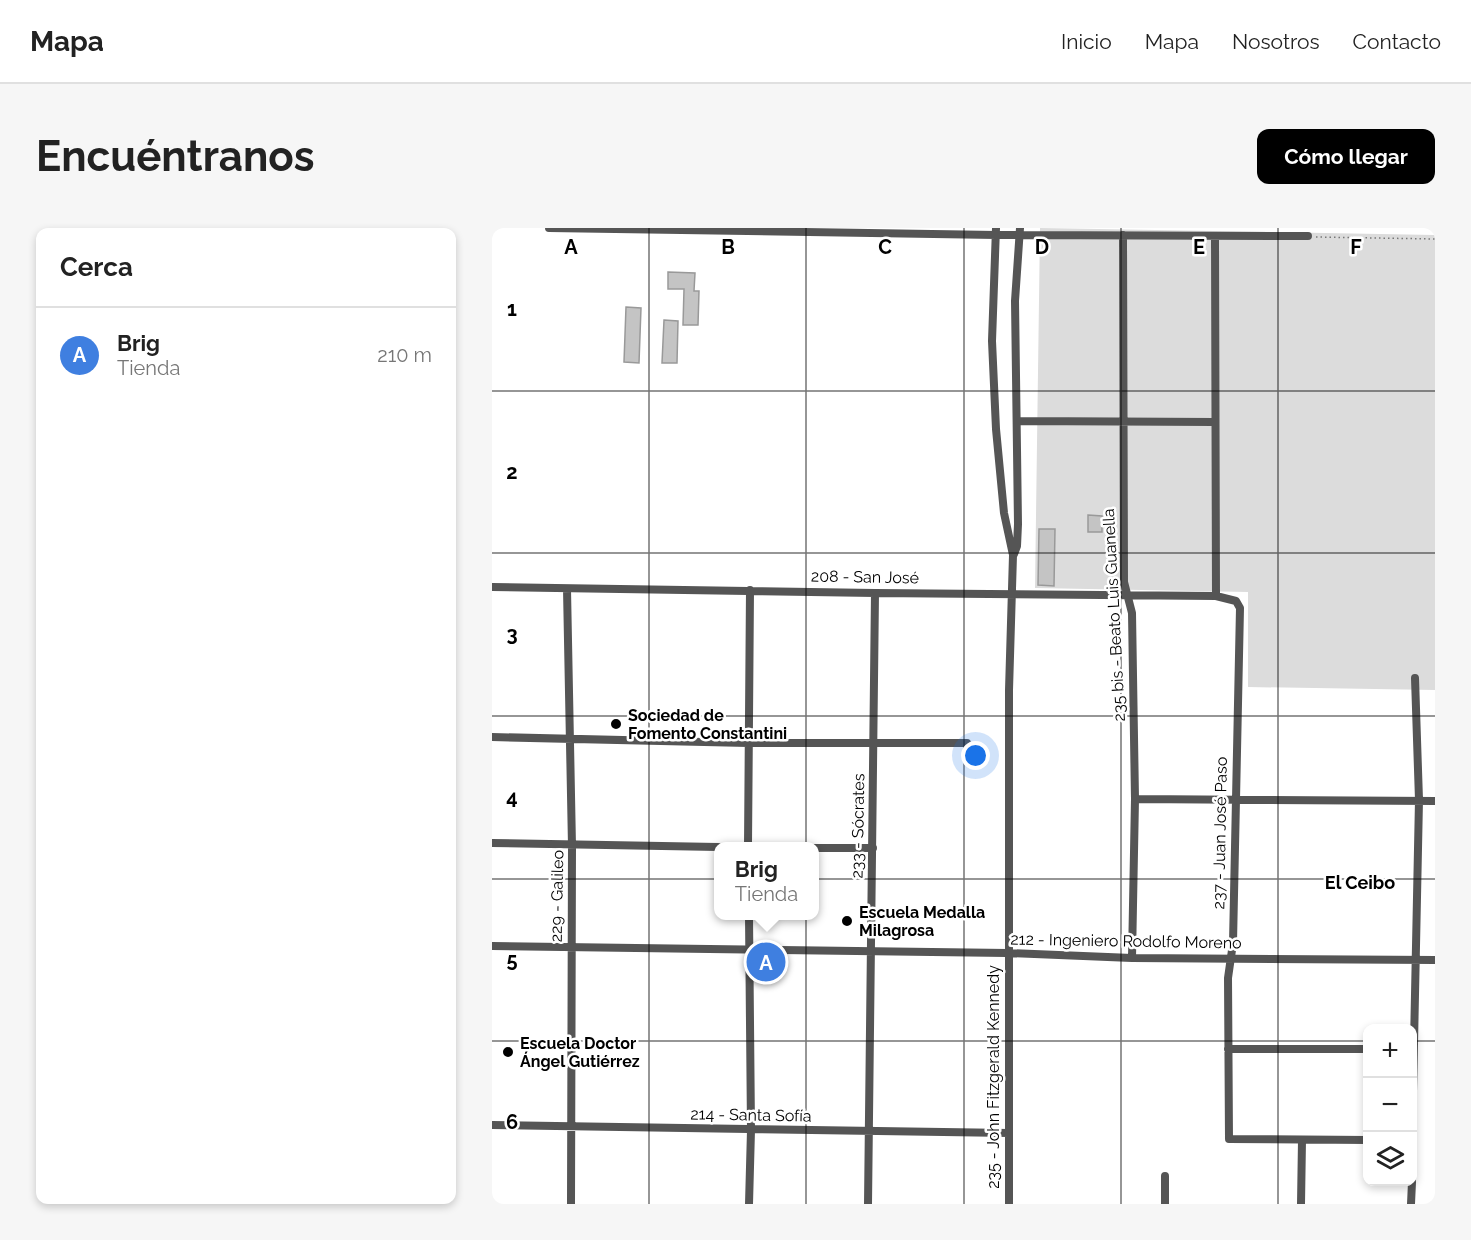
<!DOCTYPE html>
<html lang="es">
<head>
<meta charset="utf-8">
<style>
  :root { --surface:#fff; --page:#f6f6f6; --text:#222; --muted:#767676; --line:#e0e0e0; --accent:#000 }
  body { margin:0; font-family:Raleway,sans-serif; background:var(--page); color:var(--text) }
  .controls { position:absolute; right:18px; bottom:18px; display:grid; overflow:hidden; border-radius:12px; box-shadow:0 3px 9px #0003 }
  .controls button { width:54px; height:54px; display:grid; place-items:center; padding:0; border:0; border-bottom:2px solid var(--line); background:var(--surface); color:var(--text); font:30px sans-serif }
  .you { position:absolute; left:484px; top:528px; width:21px; height:21px; margin:-15px; border:4px solid #fff; border-radius:50%; background:#1a73e8; box-shadow:0 0 0 9px #1a73e833 }
  .badge { display:grid; place-items:center; width:39px; height:39px; border-radius:50%; background:var(--accent); color:#fff; font-size:20px; font-weight:700 }
  .pin { position:absolute; translate:-50% -50%; border:3px solid #fff; box-shadow:0 2px 6px #0006 }
  .popup { position:absolute; left:222px; top:614px; width:105px; height:78px; box-sizing:border-box; display:grid; place-content:center; border-radius:12px; background:var(--surface); filter:drop-shadow(0 2px 4px #0005); font-size:20px; white-space:nowrap; color:var(--muted) }
  .popup b { font-size:22px; color:var(--text) }
  .popup::after { content:''; position:absolute; left:50%; top:100%; margin-left:-12px; border:12px solid transparent; border-top-color:var(--surface) }
  .list { margin:0; padding:0; list-style:none }
  h2 { display:flex; justify-content:space-between; align-items:center; height:78px; margin:0; padding:0 24px; font-size:26px }
  h2 small { font-size:20px; font-weight:400; color:var(--muted) }
  .list li { display:grid; grid-template-columns:39px 1fr auto; gap:18px; align-items:center; box-sizing:border-box; height:96px; padding:0 24px; border-top:2px solid var(--line) }
  .list b { display:block; font-size:22px; white-space:nowrap }
  .list p { margin:0; font-size:20px; white-space:nowrap; color:var(--muted) }
  .list em { font-size:20px; font-style:normal; color:var(--muted) }
  .icon { flex:none; width:33px; height:33px; fill:none; stroke:currentColor; stroke-width:2; stroke-linecap:round; stroke-linejoin:round }
  .map { position:relative; flex:none; width:943px; height:976px; overflow:hidden; border-radius:12px }
  header { display:flex; align-items:center; gap:36px; box-sizing:border-box; height:84px; padding:0 30px; background:var(--surface); border-bottom:2px solid var(--line) }
  header strong { font-size:28px }
  nav { display:flex; gap:33px; margin-inline-start:auto; font-size:21px }
  .intro { display:flex; align-items:center; justify-content:space-between; box-sizing:border-box; height:144px; padding:0 36px }
  h1 { margin:0; font-size:42px }
  .button { padding:15px 27px; border-radius:12px; background:var(--accent); color:#fff; font-size:21px; font-weight:700 }
  main { display:flex; gap:36px; padding:0 36px }
  aside { flex:1; background:var(--surface); border-radius:12px; box-shadow:0 3px 9px #0003 }
  .map>svg:first-child { display:block }
  .grass { fill:#dcdcdc }
  .building { fill:#c4c4c4; stroke:#999; stroke-width:1.5 }
  .lines { fill:none; stroke-linecap:round; stroke-linejoin:round }
  .path { stroke:#777; stroke-width:1.5; stroke-dasharray:1.5 3; stroke-linecap:butt }
  .minor { stroke:#555; stroke-width:8 }
  .grid { fill:none; stroke:#000; stroke-width:1.5; stroke-opacity:0.55 }
  .poi-dot { fill:#000; stroke:#fff; stroke-width:2 }
  .labels { text-anchor:middle; dominant-baseline:central; stroke-width:5; stroke-linejoin:round; paint-order:stroke }
  .street-label { font-size:16px; fill:#000; stroke:#fff }
  .poi-label { font-size:16px; font-weight:bold; fill:#000; stroke:#fff; text-anchor:start }
  .neighbourhood-label { font-size:18px; font-weight:bold; fill:#000; stroke:#fff }
  .grid-label { font-size:20px; text-anchor:middle; font-weight:bold; fill:#000; stroke:#fff; stroke-width:5; stroke-linejoin:round; paint-order:stroke }
</style>
</head>
<body>
<header>
<strong>Mapa</strong>
<nav><a>Inicio</a><a>Mapa</a><a>Nosotros</a><a>Contacto</a></nav>
</header>
<div class="intro"><h1>Encuéntranos</h1><a class="button">Cómo llegar</a></div>
<main>
<aside>
<h2>Cerca<small></small></h2>
<ul class="list">
<li><span class="badge" style="background:#3f7fe0">A</span><div><b>Brig</b><p>Tienda</p></div><em>210 m</em></li>
</ul>
</aside>
<div class="map">
<svg width="943" height="976" viewBox="0 0 943 976">
  <rect width="100%" height="100%" fill="#fff"/>
  <path class="grass" d="M548,0l395,7v455l-187,-3v-95l-213,-4z"/>
  <path class="building" d="M176,44l27,1 -1,18h5l-1,34h-15l1,-36h-16z
    M134,79l15,1 -2,55 -15,-1z
    M172,92l14,1 -1,42h-15z
    M596,287l14,1v16h-14z
    M547,301h16l-1,57 -16,-1z"/>
  <g class="lines">
    <path class="path" d="M824,9l119,2"/>
    <path class="minor" d="M57,0l447,7 312,1
      M504,0l-4,113 4,88 8,84 9,42 -4,135v514
      M631,7l1,347 8,31 3,186 -3,159
      M723,8l1,360
      M526,193l196,1
      M522,326l3,-8 1,-22 -3,-223 5,-73
      M0,359l383,6 341,3 20,5 4,7 -7,335 -5,35 1,161 139,1
      M75,361l5,257 -1,358
      M0,509l256,6h219
      M643,571l300,2
      M0,615l226,4
      M256,618l2,-256
      M322,620h59
      M0,718l515,7 125,5 303,2
      M736,821h140
      M0,897l517,8
      M920,913l7,-341 -4,-122
      M257,976l2,-74 -2,-214
      M376,976l7,-611
      M673,976v-28
      M809,976l1,-64
      M919,976l1,-22"/>
  </g>
  <path class="grid" d="M157,0v976M314,0v976M472,0v976M629,0v976M786,0v976M0,163h943M0,325h943M0,488h943M0,651h943M0,813h876M920,813h23"/>
  <g class="poi-dot">
    <circle cx="124" cy="496" r="6"/>
    <circle cx="355" cy="693" r="6"/>
    <circle cx="16" cy="824" r="6"/>
  </g>
  <g class="labels">
    <g class="street-label">
      <text transform="translate(373 349) rotate(1)">208 - San José</text>
      <text transform="translate(622 387) rotate(-93)">235 bis - Beato Luis Guanella</text>
      <text transform="translate(366 598) rotate(-89)">233 - Sócrates</text>
      <text transform="translate(728 605) rotate(-89)">237 - Juan José Paso</text>
      <text transform="translate(65 668) rotate(-89)">229 - Galileo</text>
      <text transform="translate(634 713) rotate(1)">212 - Ingeniero Rodolfo Moreno</text>
      <text transform="translate(501 849) rotate(-90)">235 - John Fitzgerald Kennedy</text>
      <text transform="translate(259 887) rotate(1)">214 - Santa Sofía</text>
    </g>
    <g class="poi-label">
      <text x="136" y="487">Sociedad de<tspan x="136" dy="18">Fomento Constantini</tspan></text>
      <text x="367" y="684">Escuela Medalla<tspan x="367" dy="18">Milagrosa</tspan></text>
      <text x="28" y="815">Escuela Doctor<tspan x="28" dy="18">Ángel Gutiérrez</tspan></text>
    </g>
    <g class="neighbourhood-label">
      <text x="868" y="654">El Ceibo</text>
    </g>
  </g>
  <g class="grid-label">
    <text x="79" y="26">A</text>
    <text x="236" y="26">B</text>
    <text x="393" y="26">C</text>
    <text x="550" y="26">D</text>
    <text x="707" y="26">E</text>
    <text x="864" y="26">F</text>
    <text x="20" y="88">1</text>
    <text x="20" y="251">2</text>
    <text x="20" y="413">3</text>
    <text x="20" y="576">4</text>
    <text x="20" y="739">5</text>
    <text x="20" y="901">6</text>
  </g>
</svg>
<div class="controls">
<button>+</button>
<button>−</button>
<button><svg class="icon" aria-label="layers" viewBox="0 0 24 24"><path d="M12 4l9 5-9 5-9-5zM3 14l9 5 9-5"/></svg></button>
</div>
<div class="you"></div>
<div class="pin badge" style="left:274px;top:734px;background:#3f7fe0">A</div>
<div class="popup"><b>Brig</b>Tienda</div>
</div>
</main>
</body>
</html>
